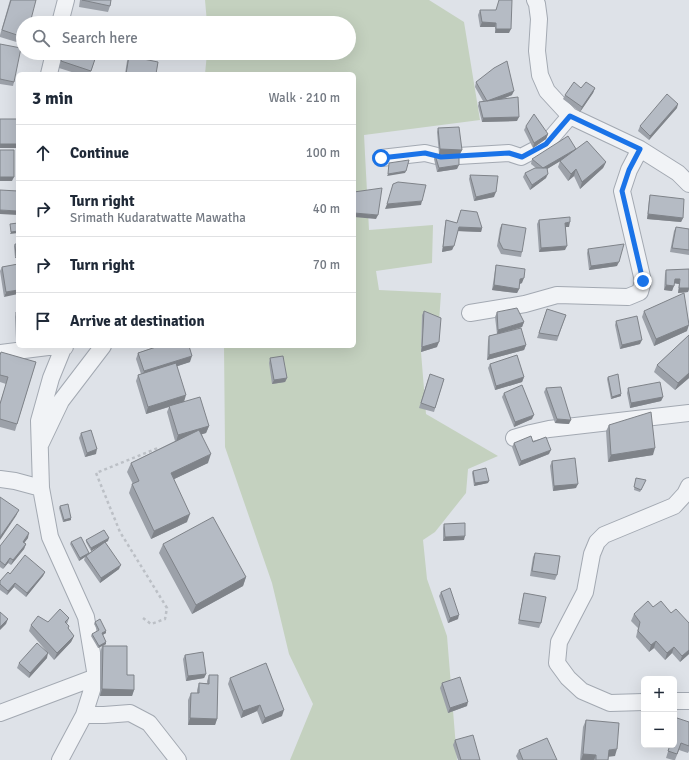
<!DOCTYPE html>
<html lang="en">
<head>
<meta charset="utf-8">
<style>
  :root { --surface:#fff; --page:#f6f6f7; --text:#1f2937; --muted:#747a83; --line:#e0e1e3 }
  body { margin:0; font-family:Signika,sans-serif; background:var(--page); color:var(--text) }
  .controls { position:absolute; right:12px; bottom:12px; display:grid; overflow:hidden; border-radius:6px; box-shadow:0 4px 16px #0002 }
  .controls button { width:36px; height:36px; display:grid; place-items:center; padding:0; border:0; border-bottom:1px solid var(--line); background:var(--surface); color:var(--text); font:20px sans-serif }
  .stop { position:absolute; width:12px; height:12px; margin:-9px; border:3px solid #1a73e8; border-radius:50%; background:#fff }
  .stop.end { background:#1a73e8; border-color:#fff; box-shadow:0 1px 4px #0008 }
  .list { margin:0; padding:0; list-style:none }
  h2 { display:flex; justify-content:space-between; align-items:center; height:52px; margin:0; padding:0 16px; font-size:17px }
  h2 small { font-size:13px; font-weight:400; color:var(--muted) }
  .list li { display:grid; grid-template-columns:26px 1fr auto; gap:12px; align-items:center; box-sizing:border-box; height:56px; padding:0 16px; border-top:1px solid var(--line) }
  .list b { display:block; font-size:15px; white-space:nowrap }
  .list p { margin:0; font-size:13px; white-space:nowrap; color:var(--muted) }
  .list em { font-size:13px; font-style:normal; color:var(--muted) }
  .icon { flex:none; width:22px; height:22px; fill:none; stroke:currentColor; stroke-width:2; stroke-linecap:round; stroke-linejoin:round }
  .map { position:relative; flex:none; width:689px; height:760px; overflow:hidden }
  .search { position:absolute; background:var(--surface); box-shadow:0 4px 16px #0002; left:16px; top:16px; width:340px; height:44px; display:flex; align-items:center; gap:10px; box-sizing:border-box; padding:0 14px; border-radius:22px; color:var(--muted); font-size:15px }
  .panel { position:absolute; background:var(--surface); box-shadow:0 4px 16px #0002; left:16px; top:72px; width:340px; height:276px; border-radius:6px }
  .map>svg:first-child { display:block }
  .green { fill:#c4d1bf }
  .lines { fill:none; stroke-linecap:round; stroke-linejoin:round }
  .minor-casing { stroke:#a3a9b2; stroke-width:18 }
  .path { stroke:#bcc0c6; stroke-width:2.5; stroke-dasharray:3 3; stroke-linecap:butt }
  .minor { stroke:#f1f3f6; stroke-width:16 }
  .wall { fill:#9ca1a9 }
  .shaded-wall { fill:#7f8389 }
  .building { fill:#b5bbc4; stroke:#7f8389 }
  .route { stroke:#1a73e8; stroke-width:5 }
</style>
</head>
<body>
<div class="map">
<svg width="689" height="760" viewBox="0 0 689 760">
  <rect width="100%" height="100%" fill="#dee2e8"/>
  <path class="green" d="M205,0h224l35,22 16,98 -116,15 5,95 64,-5 -1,38 -56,8 3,19 62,3 -2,29 -17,-6 -1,36 5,62 72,42 -30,13 -2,24 -31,39 -12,8 4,39 20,57 10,124h-167l23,-56 -24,-50 -17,-71 -47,-136 -1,-101h130v-272h-149l2,-21h142v-30h-142z"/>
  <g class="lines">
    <g class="minor-casing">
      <path id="minor" d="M535,0l2,4 2,15 -2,32 3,24 7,16 23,25 70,33 38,24 11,11
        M60,23l6,-23
        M49,74l5,-21
        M381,158l44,-5 16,4 68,-4 12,4 25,-13 24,-28
        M470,313l55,-9 32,-9 71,2 12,-5 3,-11 -21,-90 7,-21 11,-21
        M0,353l48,-6h17
        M514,438l17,-5 18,-4 140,-16
        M41,443l20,-42 42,-55
        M0,479l15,2 26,7
        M674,701h15
        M644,702l-34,1 -28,-12 -14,-13 -11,-15 2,-21 26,-50 7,-38 5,-12 7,-7 70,-29 11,-12 4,-8
        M0,713l96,-36
        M84,715h20l26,-2 19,10 29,37
        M60,760l24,-45 12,-38 -10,-60 -36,-80 -9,-49 -2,-67 12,-43 13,-32"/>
    </g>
    <path class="path" d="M143,618l8,6 14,-5 2,-11 -47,-76 -24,-59 62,-25"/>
    <use href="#minor" class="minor"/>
  </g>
  <path class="wall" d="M10,0h26l-13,23v21l-23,-7v-2z
    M80,0h31l-1,6 -2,6 -29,-5z
    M480,10l29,23h-14v-6h-15l-2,-12z
    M0,44l14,38 -1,4 -13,-2z
    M63,53h34l-7,21h-12l-19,-6z
    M129,53h18l-2,6 11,15h-31l2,-13 2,-4 -1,-1z
    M476,82l36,13 -9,4 14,22 -35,1 -4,-16 1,-4 4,-1 -8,-14z
    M581,88h14l-2,5 -13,19 -17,-13 2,-4z
    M677,108l-28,32 -11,-9 2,-5z
    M526,126l22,8 -2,5 -13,9 -9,-18z
    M438,128l24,22 -2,4h-1l-2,15 -20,3 -3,-13 1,-4 20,-1h-16l-2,-22z
    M576,149l-1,1 31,12 -3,6 -23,21 -6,-13 -6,5 -10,-14 2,-6 -13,8 -1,9 -16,12 -7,-13 2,-4 11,-5 -5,-4 1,-5z
    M470,175l24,22 -20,4 -5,-22z
    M650,195l33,23 -2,4 -34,-3 2,-19z
    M461,210l21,18 -1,4 -23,-1 -6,19 -10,2 3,-27 1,-5 11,3z
    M539,220l30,7h-3l-1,23 -26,2 -2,-28z
    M502,224l20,28 -1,5 -20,-3 -4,-8 3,-18z
    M676,227l13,2v26l-19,-3 4,-21z
    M15,244l3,14h-3l-1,-12z
    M588,249l29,17 -28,4 -2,-17z
    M18,264l-14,33 -4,-26 2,-4z
    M496,265l26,18 -2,1 -1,5 -2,4 -25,-3 3,-20z
    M689,269v20l-1,3 -10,1 1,-9 -5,-1 -2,8 -8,-1 1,-16 1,-4z
    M547,309l19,6 -9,26 -20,-3z
    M424,311l13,36 -16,5 1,-37z
    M644,311l43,20 -33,15 -12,-29z
    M16,312h2v27h-2l-1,-22z
    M497,312l27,10 -2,5 -18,5 22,13 -2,5 -37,10 1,-19 1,-5 8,-2 -2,-17z
    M616,321l24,23 -20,5 -5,-24z
    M689,335v43l-14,12 -21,-18 3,-7z
    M151,346h38l1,16 -13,4 7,35 25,25 -3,7 -4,1 6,29 -34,16 13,43 -36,17 -22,-46 3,-9h1l-6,-12 4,-9 44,-22 -8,-29 2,-5 -23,7 -10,-33 2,-6 3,-1 -5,-15 2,-6 14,-5z
    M0,354l36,8 -21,69 -15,-4v-24l6,-19 -6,-2z
    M270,358l17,20 -2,4 -13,2 -3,-21z
    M490,364l34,13 -2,5 -27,8 -7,-22z
    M608,377l13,19 -10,3 -4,-20z
    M428,379h16l-10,33 -15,-4z
    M546,388l23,36 -14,-1 -11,-31z
    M628,388l35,9 -2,4 -31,7 -3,-15z
    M504,393l28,26 -18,8 -12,-30z
    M609,425l44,30 -45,7 -2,-31z
    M81,433l15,21 -11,3 -6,-19z
    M533,442l16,12 -30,12 -7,-19 2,-4z
    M552,461l24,27 -23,3 -3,-25z
    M473,471l15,12 -14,3 -2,-13z
    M636,478l9,4 -5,10 -6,-2z
    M60,506l11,12v2l-8,2 -4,-14z
    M444,524l20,16 -21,1v-13z
    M28,538l-4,5 2,1 -2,5 -13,16 -3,-2 -5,6 -3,-2v-21z
    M86,540l22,1 -3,1 14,27 -19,14 -16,-23 1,-3 -6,4 -9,-17 1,-2 18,11 14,-10 -12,8 -5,-9z
    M163,544l83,33 -3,9 -51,28 -33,-61z
    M535,553l22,22 -2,5 -25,-4 3,-19z
    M45,572l-2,4 -17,21 -12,-10 -7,8 -7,-5v-9l10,-7z
    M441,592l17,27 -10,4 -9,-27z
    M524,593l17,30 -2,5 -21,-4 5,-27z
    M653,607l18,6 18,10v31l-9,8 -8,-9 -7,7 -11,-12 -5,4 -13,-15 2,-9 -7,-7 3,-7z
    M69,618l-2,6 2,2 -1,3 6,7 -3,6 -17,18 -25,-29 2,-6z
    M95,622l11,9v2l-4,2 4,7v2l-3,2 24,29 7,15 -2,6h-32v-43l2,-7 -4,2 -7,-12 1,-2 6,-3 -4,-7z
    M185,655l21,19 -2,4 -18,3 -3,-22z
    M47,658l-18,20 -12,-10 2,-5z
    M209,675l8,44 -2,6h-27v-25l3,-7h6v-3l2,-7h8v-2z
    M230,678l52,38 -20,8 -5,-13 -16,7 -13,-34z
    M442,683l25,23 -19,7 -8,-25z
    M586,720l29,36h-6l-1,4h-28l3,-33z
    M689,722v29l-1,2 -9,-3 -4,10h-2l-7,-2 4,-13z
    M455,740l25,20h-22l-5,-15z
    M519,750l38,10h-39l-2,-4z"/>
  <path class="shaded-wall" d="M482,22l14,1 -1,4h-15z
    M496,29h15l-2,4h-14z
    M595,88l-2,5 -13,19 2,-5z
    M514,91l-2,4 -26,10 1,-4z
    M678,104l-1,4 -28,32 1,-4z
    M519,117l-2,4 -35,1 1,-4z
    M548,134l-2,5 -13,9 1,-5z
    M0,144h18v4h-18z
    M440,149l22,1 -2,4h-21z
    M576,149l-2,4 -32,19 1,-4z
    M606,162l-3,6 -23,21 2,-7z
    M459,165l-2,4 -20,3 2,-4z
    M576,169l-2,7 -6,5 3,-7z
    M406,171l-1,2 -18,3 1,-2z
    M548,174l-2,4 -16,12 2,-5z
    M0,177h14l-2,4h-12z
    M496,192l-2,5 -20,4 2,-4z
    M422,201l-1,4 -36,4 2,-5z
    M0,210l18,1v4l-18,-1z
    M354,213l24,2 -2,4 -22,-2z
    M648,214l35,4 -2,4 -34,-3z
    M570,222l-1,5h-5l1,-4z
    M459,227l23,1 -1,4 -24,-1z
    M18,231v2l-8,1 1,-2z
    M454,246l-2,4 -10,2 1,-5z
    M567,246l-2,4 -26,2 2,-4z
    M16,256h2v2h-3z
    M619,262l-2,4 -28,4 2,-4z
    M524,278l-2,5 -3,1 1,-5z
    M675,279h5l-1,5 -6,-1z
    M494,285l25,4 -2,4 -25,-3z
    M666,285l8,1 -2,5 -8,-1z
    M679,288h10v1l-1,3 -10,1z
    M18,290v4l-14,3 2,-5z
    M524,322l-2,5 -25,7 1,-4z
    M689,325l-2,6 -33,15 2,-7z
    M642,340l-2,4 -20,5 2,-4z
    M439,342l-2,5 -16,5 1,-5z
    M526,345l-2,5 -37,10 2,-5z
    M192,356l-2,6 -48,16 2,-7z
    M689,373v5l-14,12 3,-7z
    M524,377l-2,5 -27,8 1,-4z
    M287,378l-2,4 -13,2 2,-4z
    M621,394v2l-10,3 1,-2z
    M186,395l-2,7 -38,12 2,-7z
    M663,397l-2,4 -31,7 1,-5z
    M534,415l-2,4 -18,8 1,-5z
    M557,419l14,1 -2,4 -14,-1z
    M209,426l-3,7 -30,9 2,-7z
    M655,448l-2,7 -45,7 3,-7z
    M97,449l-1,5 -11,3 2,-4z
    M551,450l-2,4 -30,12 2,-5z
    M211,454l-3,9 -40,19 3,-9z
    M489,481l-1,2 -14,3 1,-3z
    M578,484l-2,4 -23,3 1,-5z
    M19,510l-3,6 -16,24v-3z
    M190,514l-3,8 -36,17 3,-8z
    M71,518v2l-8,2 1,-2z
    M29,533l-1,5 -7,9 2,-5z
    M465,536l-1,4 -21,1 2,-4z
    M109,538l-1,3 -17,10v-3z
    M26,544l-2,5 -13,16 2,-5z
    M89,553l-4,4 -6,4 1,-3z
    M10,558l-2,5 -5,6 2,-4z
    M121,565l-2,4 -19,14 1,-5z
    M45,572l-2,4 -17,21 1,-4z
    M246,577l-3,9 -51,28 4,-9z
    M15,583l-1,4 -7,8 1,-4z
    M459,615l-1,4 -10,4 2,-5z
    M8,619l-2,5 -6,6v-3z
    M106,631v2l-5,3 1,-3z
    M74,636l-3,6 -17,18 3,-7z
    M656,641l-2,7 -5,4 2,-7z
    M106,642v2l-8,4 1,-2z
    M674,647l-2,6 -7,7 2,-7z
    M689,650v4l-9,8 2,-6z
    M48,653l-1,5 -18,20 1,-5z
    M206,674l-2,4 -18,3 2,-5z
    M102,689l32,1 -2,6h-32z
    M468,702l-1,4 -19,7 2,-5z
    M260,705l-3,6 -16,7 2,-7z
    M284,710l-2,6 -20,8 3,-6z
    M190,718l27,1 -2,6h-27z
    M617,749l-2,7 -8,1 2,-7z
    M583,754l13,1 -2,5h-13z"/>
  <path class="building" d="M11,0h25l-6,23h-7v14l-21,-7z
    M82,0h29l-1,6z
    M499,0h13l-1,29h-15v-6l-14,-1 -2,-12h16z
    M0,44l21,4 -7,34 -14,-3z
    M64,53h33l-6,18 -30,-10z
    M135,53h12l-1,2z
    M129,56l29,6 -2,12h-30z
    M507,61l7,30 -27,10 -11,-19 18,-14z
    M574,82l7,6 5,-6 9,6 -13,19 -17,-12z
    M667,94l11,10 -28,32 -10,-10z
    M518,97l1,20 -36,1 -4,-16z
    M534,114l14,20 -14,9 -8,-17z
    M0,119h18v25h-18z
    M459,127l3,23 -22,-1 -2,-21z
    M568,136l8,13 -33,19 -11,-9z
    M587,141l19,21 -24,20 -6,-13 -5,5 -11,-13z
    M0,150h14v27h-14z
    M459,154v11l-20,3 -4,-13z
    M409,160l-3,11 -18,3 1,-11z
    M535,168h12l1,6 -16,11 -7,-12z
    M470,175l28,1 -2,16 -20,5z
    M398,182l28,3 -4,16 -35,3 6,-20z
    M382,188l-4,27 -24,-2v-21z
    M0,190l18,1v20l-18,-1z
    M650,195l34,4 -1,19 -35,-4z
    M461,210l16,2 5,16 -23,-1 -5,19 -11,1 3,-27 11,3z
    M570,217v5l-5,1 2,23 -26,2 -2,-28z
    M18,223v8l-7,1 -1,-8z
    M502,224l24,4 -4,24 -19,-3 -4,-8z
    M676,227l13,2v21l-17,-2z
    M15,244h3v12h-2z
    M624,244l-5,18 -28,4 -3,-17z
    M18,264v26l-12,2 -4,-25z
    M496,265l29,4 -1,9 -4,1 -1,10 -25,-4z
    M689,269v19h-10l1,-9h-5l-1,7 -8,-1v-15z
    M684,293l5,32 -33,14 -12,-28z
    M517,308l7,14 -26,8 -1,-18z
    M547,309l19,6 -8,21 -19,-3z
    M424,311l17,7 -2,24 -17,5z
    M16,312h2v22z
    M637,316l5,24 -20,5 -6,-24z
    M521,328l5,17 -37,10v-19z
    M689,335v38l-11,10 -21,-18z
    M156,346h33l3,10 -48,15 -6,-18 18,-6z
    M1,352l35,10 -19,62 -17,-5v-15l8,-27 -8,-2v-20z
    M517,355l7,22 -28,9 -6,-22z
    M283,356l4,22 -13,2 -4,-22z
    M176,363l10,32 -38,12 -10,-32z
    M430,374l14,5 -9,29 -14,-5z
    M618,374l3,20 -9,3 -4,-20z
    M660,382l3,15 -32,6 -3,-15z
    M522,385l12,30 -19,7 -11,-29z
    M561,387l10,33 -14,-1 -11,-31z
    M200,397l9,29 -31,9 -9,-29z
    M651,412l4,36 -44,7 -2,-30z
    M91,430l6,19 -10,4 -6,-20z
    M199,430l12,24 -40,19 19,41 -36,17 -22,-47 7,-3 -8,-18z
    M531,436l2,6 13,-5 5,13 -30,11 -7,-18z
    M575,458l3,26 -24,2 -2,-25z
    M486,468l3,13 -14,2 -2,-12z
    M636,478l10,2 -5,10 -7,-3z
    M0,497l19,13 -19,27z
    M68,504l3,14 -7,2 -4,-14z
    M213,517l33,60 -50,28 -33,-61z
    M465,523v13l-20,1 -1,-13z
    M17,524l12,9 -6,9 3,2 -13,16 -3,-2 -5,7 -5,-4v-15z
    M104,530l5,8 -18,10 -5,-8z
    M81,537l8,16 -9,5 -9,-16z
    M105,542l16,23 -20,13 -15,-22z
    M535,553l25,3 -3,19 -25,-4z
    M25,555l20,17 -18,21 -12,-10 -7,8 -8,-7v-3l8,-9 2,2z
    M450,588l9,27 -9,3 -9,-26z
    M524,593l22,4 -5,26 -22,-3z
    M648,601l5,6 8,-6 10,12 5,-4 13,14v27l-7,6 -8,-9 -7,6 -11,-12 -5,4 -13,-14 2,-9 -6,-8z
    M60,609l9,9 -4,4 4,4 -1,2 6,8 -17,17 -26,-28 7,-9 10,6z
    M0,612l8,7 -8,8z
    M100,619l6,12 -4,2 4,9 -7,4 -7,-12 7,-4 -4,-8z
    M37,643l11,10 -18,20 -11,-10z
    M103,646h24v29h7v15l-32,-1z
    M203,652l3,22 -18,2 -3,-21z
    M266,663l18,47 -19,8 -5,-13 -17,6 -13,-33z
    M209,675h9l-1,44 -27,-1 1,-25h8v-10l10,1z
    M460,677l8,25 -18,6 -8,-25z
    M674,717l15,5v24l-8,-3 -4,11 -9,-3 2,-6h4z
    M586,720l33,3 -2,26 -8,1 -1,10h-12v-5l-13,-1z
    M473,735l7,25h-19l-6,-20z
    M547,738l10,22h-34l-4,-10z"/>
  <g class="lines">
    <path class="route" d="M381,158l44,-5 16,4 68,-4 13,4 24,-13 24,-28 70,33 -11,21 -7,21 21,90"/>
  </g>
</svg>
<div class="controls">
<button>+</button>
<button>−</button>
</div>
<div class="stop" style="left:381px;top:158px"></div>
<div class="stop end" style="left:643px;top:281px"></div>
<div class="search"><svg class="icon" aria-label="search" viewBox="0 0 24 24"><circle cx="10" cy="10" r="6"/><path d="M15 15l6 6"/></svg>Search here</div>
<section class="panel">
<h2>3 min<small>Walk · 210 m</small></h2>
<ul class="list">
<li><svg class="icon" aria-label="ahead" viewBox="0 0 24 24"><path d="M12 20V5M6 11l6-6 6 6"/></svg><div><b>Continue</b></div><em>100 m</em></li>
<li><svg class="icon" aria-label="right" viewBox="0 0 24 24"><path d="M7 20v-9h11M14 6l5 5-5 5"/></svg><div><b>Turn right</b><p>Srimath Kudaratwatte Mawatha</p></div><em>40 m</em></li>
<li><svg class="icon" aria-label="right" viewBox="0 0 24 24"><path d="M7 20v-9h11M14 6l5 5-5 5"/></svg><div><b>Turn right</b></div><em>70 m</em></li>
<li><svg class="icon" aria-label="arrive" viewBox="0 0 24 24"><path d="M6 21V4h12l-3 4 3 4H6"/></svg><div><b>Arrive at destination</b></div></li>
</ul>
</section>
</div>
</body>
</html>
